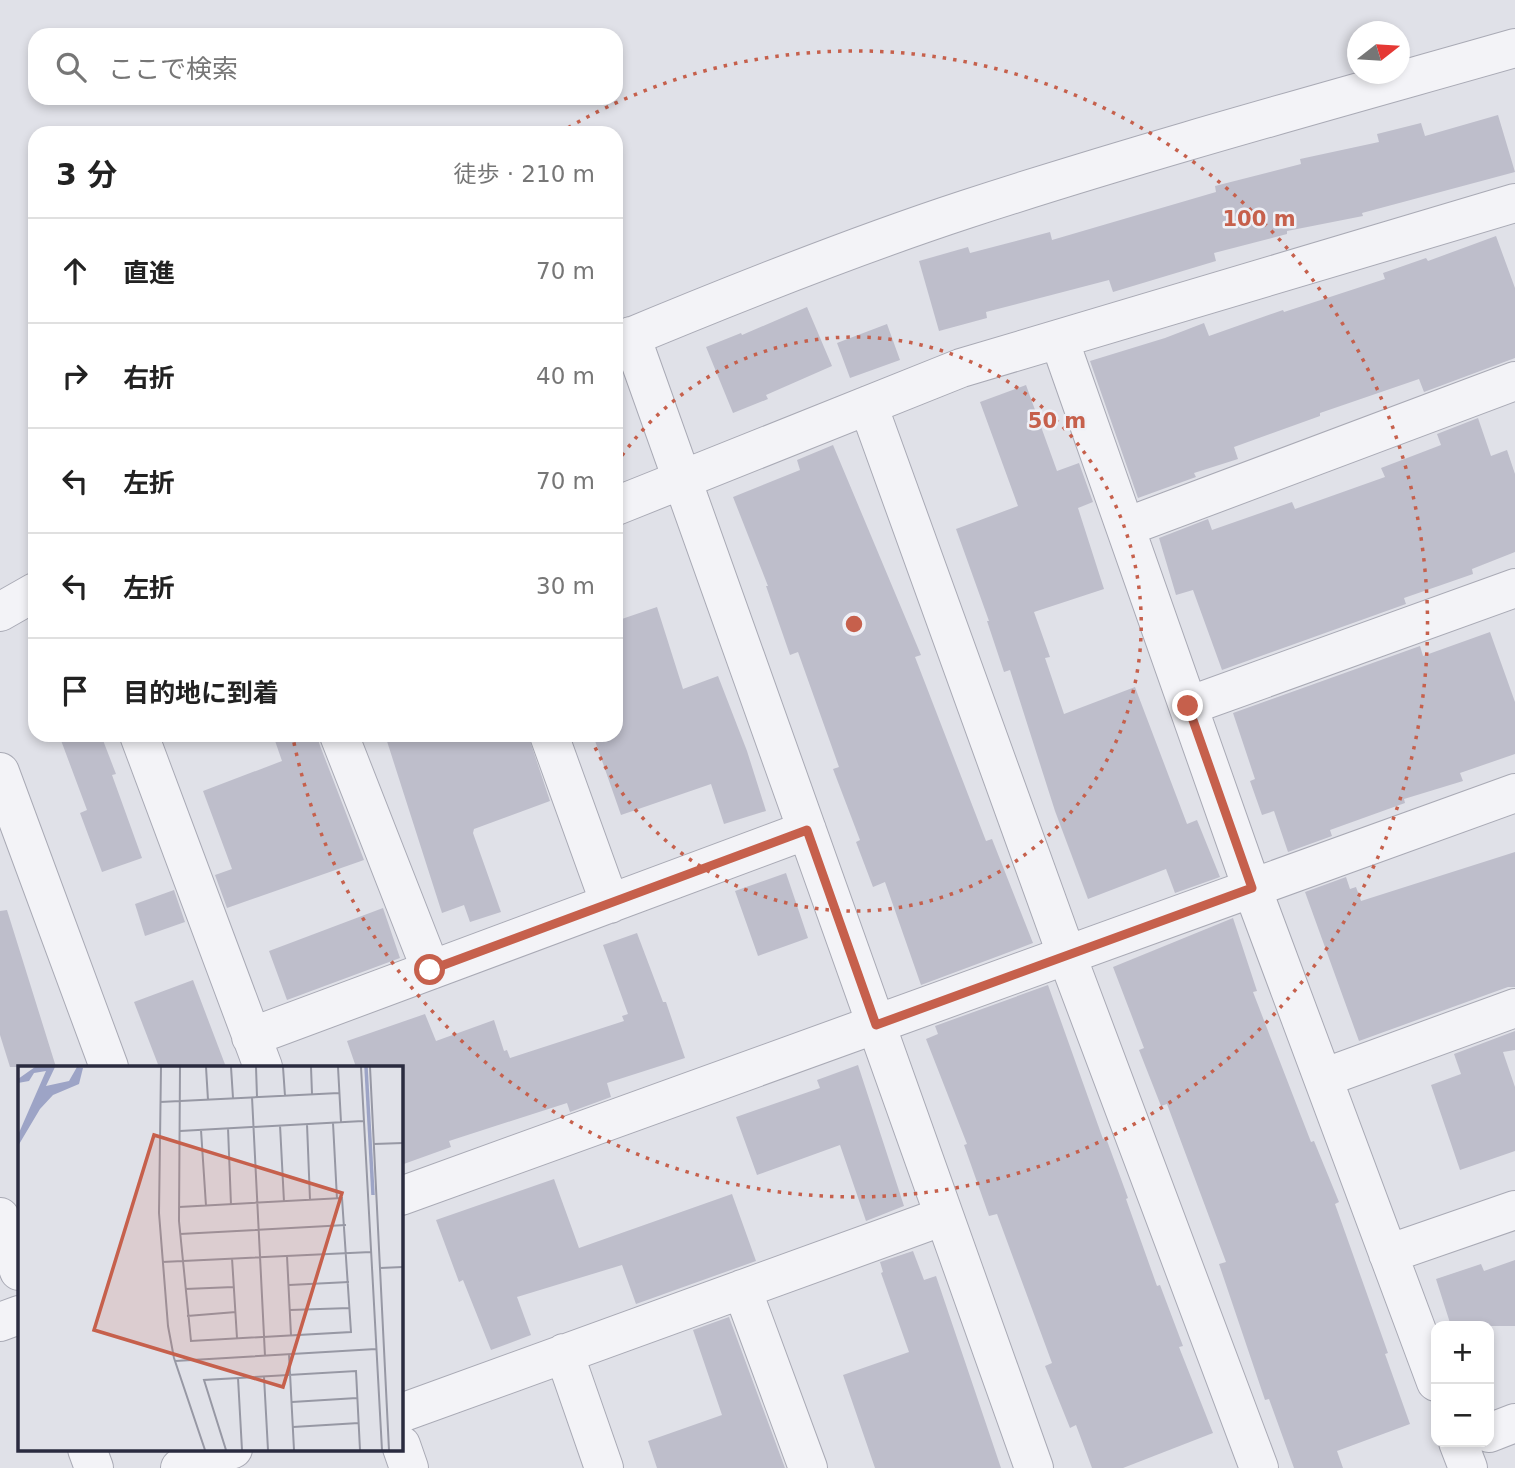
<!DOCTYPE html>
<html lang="ja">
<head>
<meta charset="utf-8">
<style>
  :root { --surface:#fff; --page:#f6f6f6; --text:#222; --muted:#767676; --line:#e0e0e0 }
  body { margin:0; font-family:"DejaVu Sans","Noto Sans JP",sans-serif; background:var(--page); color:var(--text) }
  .controls { position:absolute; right:21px; bottom:21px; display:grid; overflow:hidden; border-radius:14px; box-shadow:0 4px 10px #0003 }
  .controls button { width:63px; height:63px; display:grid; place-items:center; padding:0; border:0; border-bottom:2px solid var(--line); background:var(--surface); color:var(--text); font:35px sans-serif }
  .compass { position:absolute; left:1347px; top:21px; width:63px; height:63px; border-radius:50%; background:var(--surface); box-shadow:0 4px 10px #0003; rotate:73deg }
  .stop { position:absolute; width:21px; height:21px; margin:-16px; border:5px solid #c6604c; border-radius:50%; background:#fff }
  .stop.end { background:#c6604c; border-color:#fff; box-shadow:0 2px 7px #0008 }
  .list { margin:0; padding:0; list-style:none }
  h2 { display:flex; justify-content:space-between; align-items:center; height:91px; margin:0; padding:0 28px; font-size:30px }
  h2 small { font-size:23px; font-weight:400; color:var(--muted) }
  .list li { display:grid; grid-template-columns:46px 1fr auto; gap:21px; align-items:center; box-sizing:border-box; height:105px; padding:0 28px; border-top:2px solid var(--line) }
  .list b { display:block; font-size:26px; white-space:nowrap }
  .list em { font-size:23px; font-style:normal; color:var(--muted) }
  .icon { flex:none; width:38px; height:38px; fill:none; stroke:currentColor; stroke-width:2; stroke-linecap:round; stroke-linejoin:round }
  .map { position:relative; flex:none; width:1515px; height:1468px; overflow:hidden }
  .search { position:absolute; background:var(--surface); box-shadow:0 4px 10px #0003; left:28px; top:28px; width:595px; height:77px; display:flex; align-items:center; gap:18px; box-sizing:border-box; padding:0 24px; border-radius:21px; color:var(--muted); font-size:26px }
  .panel { position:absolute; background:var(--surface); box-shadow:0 4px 10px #0003; left:28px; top:126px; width:595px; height:616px; border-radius:21px }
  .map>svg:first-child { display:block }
  .building { fill:#bebecb }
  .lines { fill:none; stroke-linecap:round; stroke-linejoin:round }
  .minor-casing { stroke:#a9aab5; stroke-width:40 }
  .minor { stroke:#f3f3f7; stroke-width:38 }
  .route { stroke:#c6604c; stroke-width:9 }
  .ring { fill:none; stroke:#c6604c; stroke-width:3.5; stroke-dasharray:3.5 7 }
  .inset-river { fill:none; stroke:#9da4c6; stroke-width:3.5 }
  .inset-road { fill:none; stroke:#9798a4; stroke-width:2 }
  .view { fill:#c6604c; fill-opacity:0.15; stroke:#c6604c; stroke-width:3.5 }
  .inset-edge { fill:none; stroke:#2a2b3f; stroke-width:3.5 }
  .centre { fill:#c6604c; stroke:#eff0f6; stroke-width:3.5 }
  .ring-label { font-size:21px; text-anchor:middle; font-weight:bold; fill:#c6604c; stroke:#eff0f6; stroke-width:5; stroke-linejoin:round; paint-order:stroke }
</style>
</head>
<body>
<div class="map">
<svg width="1515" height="1468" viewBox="0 0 1515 1468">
  <rect width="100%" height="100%" fill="#e0e1e8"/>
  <path class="building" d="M1498,115l17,57 -153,41 1,3 -76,15v3l-73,19 2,8 -103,31 -4,-12 -123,32 1,6 -48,13 -20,-70 49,-14 2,6 80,-21 2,8 164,-48 -1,-6 86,-22 -1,-5 79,-17 -2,-8 44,-11 4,13z
    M1496,236l19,52v70l-91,34 -5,-13 -99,34v3l-86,31 4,12 -44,14 2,4 -58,21 -48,-137 75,-23 39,-15 5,13 74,-26 1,2 101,-33 -2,-6 43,-15 2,3z
    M807,307l25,59 -66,29 2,4 -35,14 -27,-66 35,-14 1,2z
    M887,324l13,36 -50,18 -13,-35z
    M1026,385l31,86 22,-8 14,39 -15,6 26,81 -70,23 16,45 -5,1 19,56 71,-27 52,137 10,-4 23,57 -45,16 -9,-24 -78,30 -33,-88 -45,-141 -6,2 -17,-51h2l-33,-92 62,-23 -38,-104z
    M1478,418l13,38 16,-6 8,24v78l-43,17 1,5 -69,24 2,6 -184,66 -29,-80 -17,5 -17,-57 49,-19 4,11 80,-28 3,7 90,-32 -4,-9 60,-23 -4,-11z
    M833,445l88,210 -6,2 71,184 6,-2 41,104 -112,42 -36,-103 -12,5 -17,-45 4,-2 -27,-71 6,-2 -41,-115 -8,3 -24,-69h2l-35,-89 67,-27 -3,-10z
    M657,607l26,82 35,-13 29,75 19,60 -42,13 -13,-40 -90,31 -28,-80h23v-114z
    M1490,632l25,70v52l-55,19 3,8 -59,18 1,4 -75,27 2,6 -44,16 -14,-41 -12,4 -12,-34 5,-2 -22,-66 187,-67 3,10z
    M59,735h42l15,39 -4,1 30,83 -40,14 -22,-59 7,-3z
    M273,735h45l1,8 45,117 -137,48 -12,-33 17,-6 -29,-78 79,-30z
    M385,735h143l22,66 -76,28 -1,4 28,79 -31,10 -6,-17 -22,8z
    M1515,852v135h-7l-149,54 -54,-149 41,-15 4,12 6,-2 5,14z
    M786,873l22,65 -50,18 -23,-65z
    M174,890l11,32 -40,14 -10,-32z
    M383,908l17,50 -113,42 -18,-49z
    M7,910l49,157h-46l-10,-32v-124z
    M1233,918l24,73 -4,1 58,150 3,-1 25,61 -4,2 53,149 -3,1 25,70 -73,27 6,17h-49l-25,-69 -4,1 -46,-136 7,-2 -59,-158 -6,2 -22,-56 5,-2 -31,-81z
    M637,933l26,69h3l19,56 -78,25 4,14 -41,15 -3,-9 -118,38 2,6 -50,18v-98h-45l-9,-26 78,-27 11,27 58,-21 10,31 3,-1 3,8 114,-37 -2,-5 6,-2 -25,-69z
    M193,980l33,87h-67l-25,-65z
    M1048,985l55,154 3,-1 22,60 -2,1 31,87 3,-1 23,61 -4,1 34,86 -90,35h-31l-16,-43 -6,3 -25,-62 7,-3 -55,-149 -8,2 -25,-71 3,-1 -41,-105 12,-5 -3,-8z
    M1515,1031v19l-12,2 12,35v64l-55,19 -29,-85 30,-11 -7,-20z
    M858,1065l46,141 -38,15 -26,-76 -83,30 -21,-58 84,-29 -3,-8z
    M554,1179l25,69 153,-54 24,67 -120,43 -14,-39 -105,32 14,38 -40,15 -28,-70 -4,2 -23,-62z
    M913,1251l11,29 12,-4 65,192h-126l-32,-93 66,-23 -28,-79 2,-1 -3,-10z
    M1515,1260v66h-64l-15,-47 45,-15 3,7z
    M729,1317l56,151h-128l-9,-27 74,-26 -29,-85z"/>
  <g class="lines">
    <g class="minor-casing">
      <path id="minor" d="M631,336l403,1132
        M1059,339l193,549 184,494
        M616,343c115,-48 232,-95 351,-134 181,-59 365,-109 548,-161
        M868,405l199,551 192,512
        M616,506l345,-138 554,-165
        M1126,527l389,-146
        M0,612l35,-20
        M1188,706l327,-118
        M139,735l124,332
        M339,735l92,235
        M549,735l61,169
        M0,772l109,295
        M251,1037l556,-207
        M1323,1078l192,-70
        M401,1196l1114,-403
        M0,1217l19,54
        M1388,1254l127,-44
        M742,1289l66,179
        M0,1322l19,-7
        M564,1353l40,115
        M401,1413l543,-197
        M1489,1433l26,-10
        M1458,1442l10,26
        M401,1445l8,23
        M87,1449l7,19
        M180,1468l53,-19"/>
    </g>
    <use href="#minor" class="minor"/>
  </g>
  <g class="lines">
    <path class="route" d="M430,970l377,-140 69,195 376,-137 -64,-182"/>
  </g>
  <g class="ring">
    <path d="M616 464A287 287 0 1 1 590 736"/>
    <path d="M559 133A573 573 0 1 1 293 738"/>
  </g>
  <g transform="translate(18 1066)">
    <rect width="385" height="385" fill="#e0e1e8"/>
    <path d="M17,1h20l-9,19 23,-5 8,-14 6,1 -4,16 -26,11 -13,14 -22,37v-11l28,-64 -12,2 -5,8 -11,2v-4z" fill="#9da4c6"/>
    <path class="inset-river" d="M348,1l7,128"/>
    <path class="inset-road" d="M143,1l-2,146 9,113 6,32 31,92M188,1l2,33M213,1l2,31M238,1l1,30M265,1l2,29M293,1l1,27M320,1l3,55M343,1l21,383M352,1l19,383M234,31l13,259M142,36l179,-9M315,57l4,76M289,58l3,76M262,59l4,77M210,62l3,77M183,64l5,76M162,65l183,-10M356,78l29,-1M161,141l163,-9 9,134 -160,9 -12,-120 1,-154M162,168l166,-9M269,190l4,79M214,192l5,80M144,196l209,-10M362,202l23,-1M271,219l60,-3M167,223l49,-2M272,244l60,-2M169,250l49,-4M271,288l5,96M157,295l201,-12M246,311l4,73M220,312l4,72M274,336l65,-4M275,361l66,-4M208,384l-22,-70 152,-9 4,79"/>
    <path class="view" d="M136,69l188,58 -59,194 -189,-57z"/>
    <rect width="385" height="385" class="inset-edge"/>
  </g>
  <circle cx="854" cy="624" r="10" class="centre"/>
  <g class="ring-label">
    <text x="1259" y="226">100 m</text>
    <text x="1057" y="428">50 m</text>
  </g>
</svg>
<div class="controls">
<button>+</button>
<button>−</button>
</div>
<svg class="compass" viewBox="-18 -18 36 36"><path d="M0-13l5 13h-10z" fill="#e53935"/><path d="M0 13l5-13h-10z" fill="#767676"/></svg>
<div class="stop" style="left:430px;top:970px"></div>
<div class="stop end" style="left:1188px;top:706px"></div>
<div class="search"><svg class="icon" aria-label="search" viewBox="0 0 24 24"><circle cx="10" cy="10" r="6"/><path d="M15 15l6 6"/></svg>ここで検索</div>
<section class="panel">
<h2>3 分<small>徒歩 · 210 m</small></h2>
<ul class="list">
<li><svg class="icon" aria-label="ahead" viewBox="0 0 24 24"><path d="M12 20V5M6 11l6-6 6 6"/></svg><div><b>直進</b></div><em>70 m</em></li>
<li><svg class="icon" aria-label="right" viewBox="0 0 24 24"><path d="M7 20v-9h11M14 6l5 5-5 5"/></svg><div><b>右折</b></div><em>40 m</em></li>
<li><svg class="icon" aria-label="left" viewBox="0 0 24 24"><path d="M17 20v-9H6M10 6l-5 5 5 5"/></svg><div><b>左折</b></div><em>70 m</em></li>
<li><svg class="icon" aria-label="left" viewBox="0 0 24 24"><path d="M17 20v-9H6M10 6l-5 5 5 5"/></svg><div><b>左折</b></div><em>30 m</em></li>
<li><svg class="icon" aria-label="arrive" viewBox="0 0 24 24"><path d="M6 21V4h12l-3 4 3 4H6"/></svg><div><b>目的地に到着</b></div></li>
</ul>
</section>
</div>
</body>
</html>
